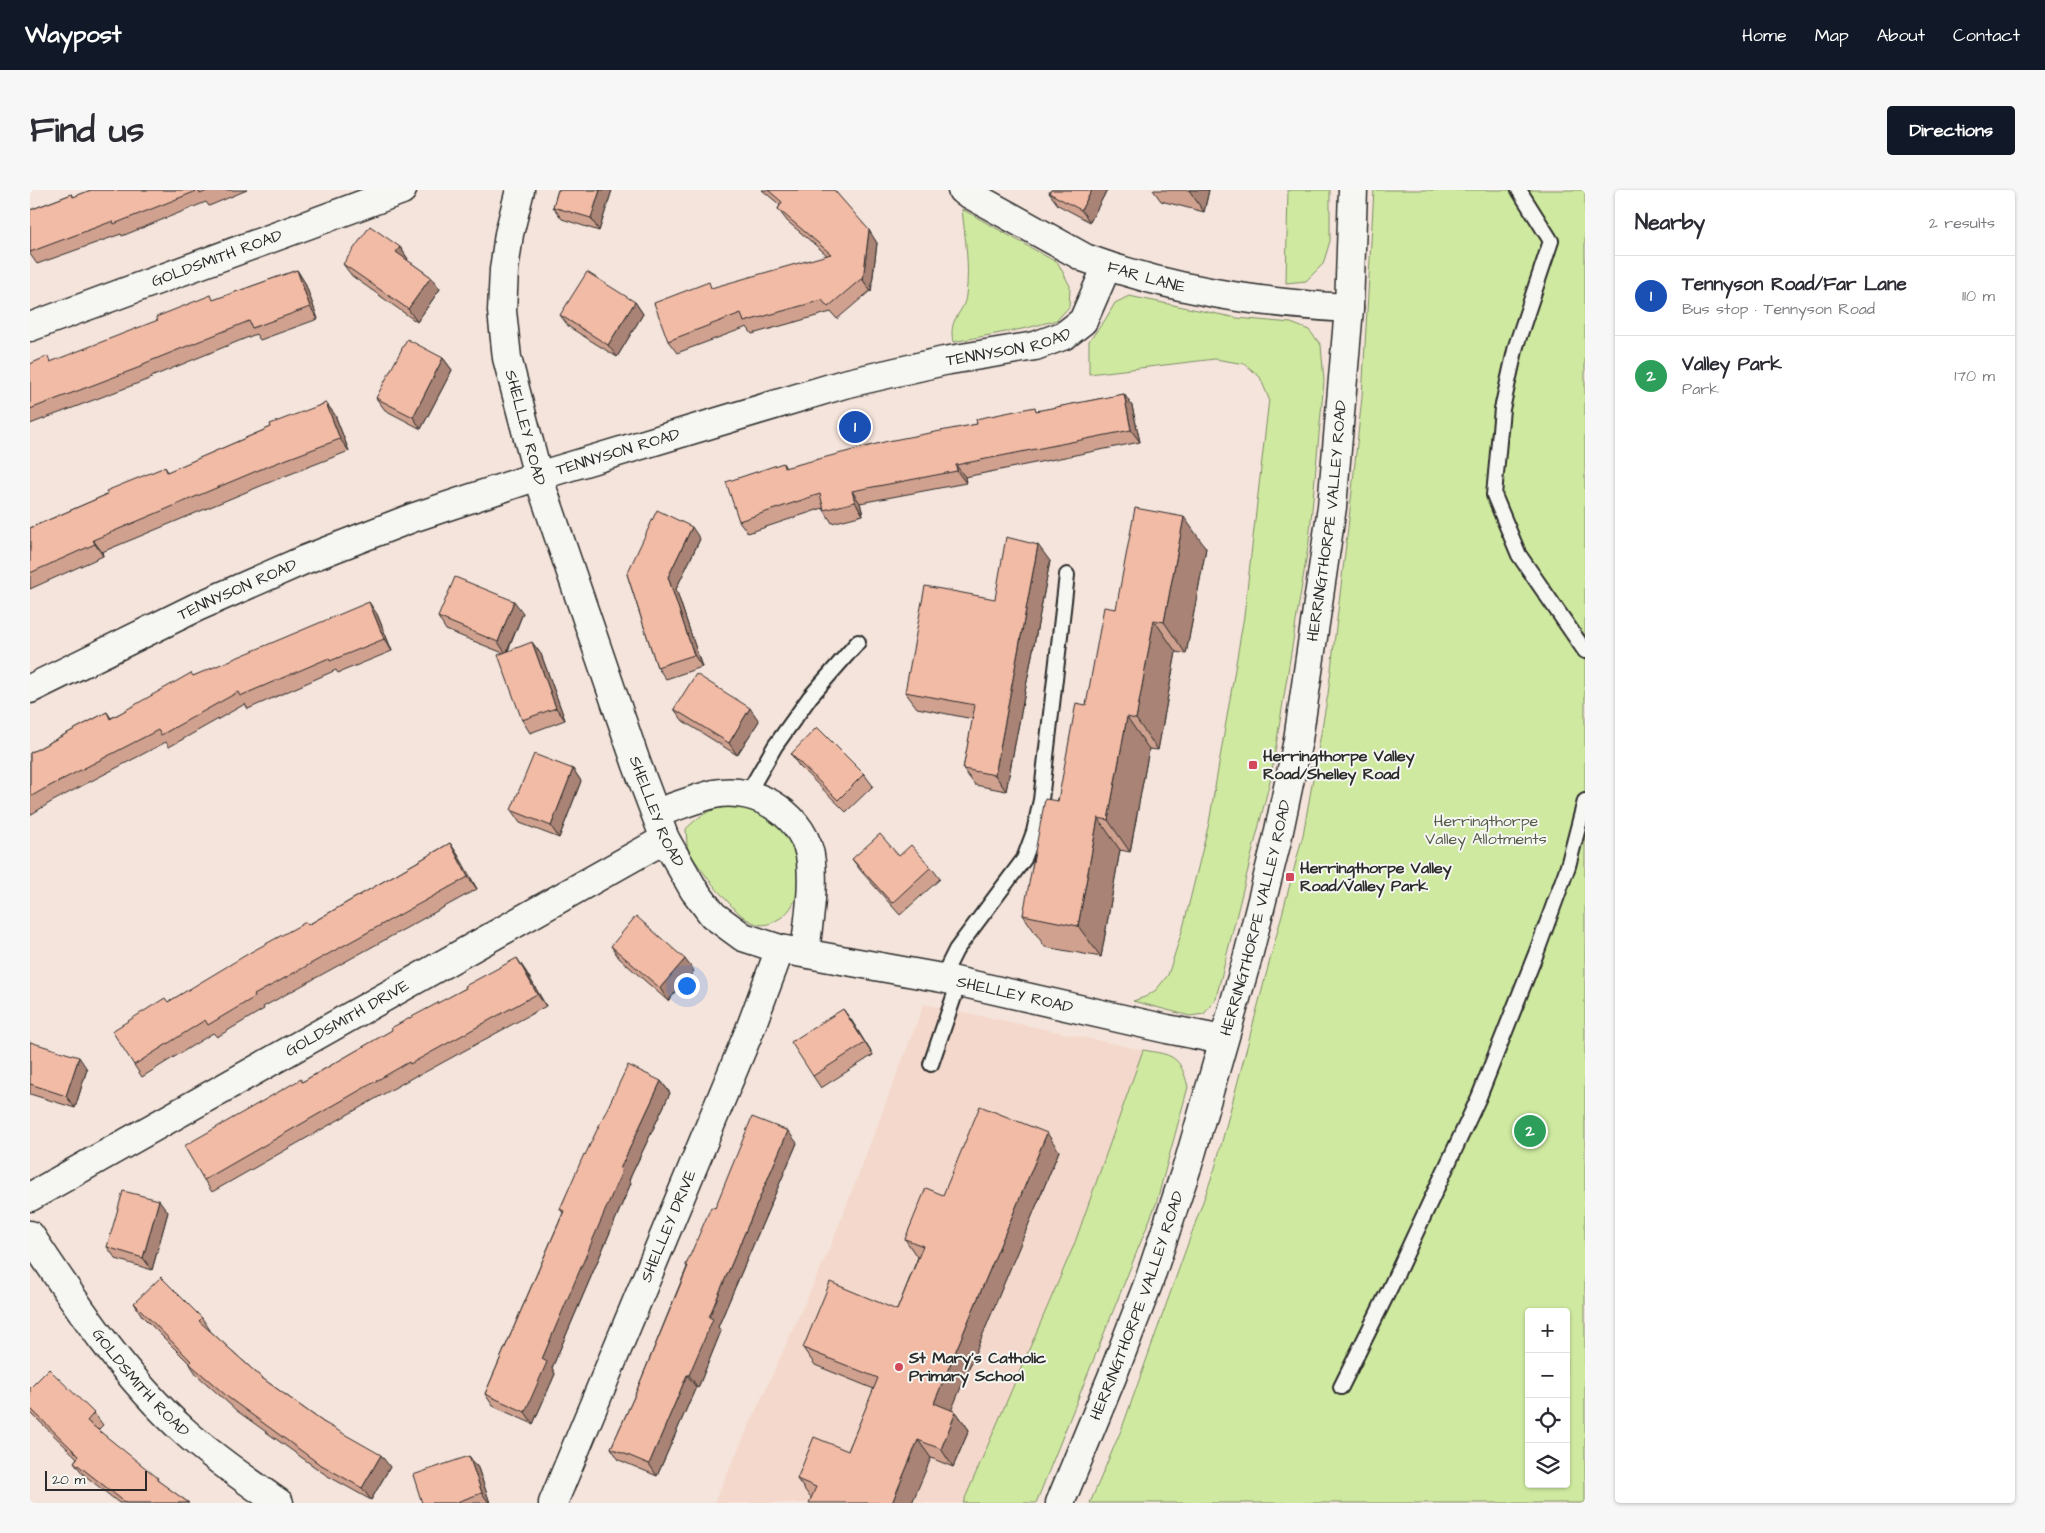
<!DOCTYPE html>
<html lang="en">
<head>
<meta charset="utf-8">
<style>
  :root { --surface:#fff; --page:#f7f7f7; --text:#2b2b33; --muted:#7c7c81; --line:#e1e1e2; --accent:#111827 }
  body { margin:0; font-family:"Architects Daughter",sans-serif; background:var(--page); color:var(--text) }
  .controls { position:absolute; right:15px; bottom:15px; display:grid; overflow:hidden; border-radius:5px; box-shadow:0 1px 4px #0004 }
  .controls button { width:45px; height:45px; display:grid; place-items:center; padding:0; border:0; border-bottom:1px solid var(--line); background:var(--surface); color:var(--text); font:25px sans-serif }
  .scale { position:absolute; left:15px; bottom:12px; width:102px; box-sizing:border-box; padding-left:5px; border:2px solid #2b2b2b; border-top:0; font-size:14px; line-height:18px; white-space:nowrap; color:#2b2b2b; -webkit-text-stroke:4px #f6f6f2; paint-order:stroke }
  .you { position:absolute; left:656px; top:795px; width:18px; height:18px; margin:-12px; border:4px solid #fff; border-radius:50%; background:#1a73e8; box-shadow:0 0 0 8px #1a73e833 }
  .badge { display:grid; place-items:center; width:32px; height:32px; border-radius:50%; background:var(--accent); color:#fff; font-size:16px; font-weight:700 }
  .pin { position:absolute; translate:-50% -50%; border:2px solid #fff; box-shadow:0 1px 5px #0006 }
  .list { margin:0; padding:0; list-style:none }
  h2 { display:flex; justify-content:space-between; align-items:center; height:65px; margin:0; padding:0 20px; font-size:21px }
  h2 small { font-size:16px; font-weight:400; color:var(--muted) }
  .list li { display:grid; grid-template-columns:32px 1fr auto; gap:15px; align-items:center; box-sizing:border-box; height:80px; padding:0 20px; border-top:1px solid var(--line) }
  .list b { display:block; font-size:19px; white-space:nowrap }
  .list p { margin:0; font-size:16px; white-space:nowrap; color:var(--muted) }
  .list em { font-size:16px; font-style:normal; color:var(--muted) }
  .icon { flex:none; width:28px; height:28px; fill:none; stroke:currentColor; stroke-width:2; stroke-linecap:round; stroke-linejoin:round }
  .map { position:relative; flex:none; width:1555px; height:1313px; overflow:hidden; border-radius:5px }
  header { display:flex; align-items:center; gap:30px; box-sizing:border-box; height:70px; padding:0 25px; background:var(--accent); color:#fff }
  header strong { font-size:24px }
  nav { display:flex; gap:28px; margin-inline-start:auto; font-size:18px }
  .intro { display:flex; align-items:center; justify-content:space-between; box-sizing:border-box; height:120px; padding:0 30px }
  h1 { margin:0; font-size:35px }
  .button { padding:12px 22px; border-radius:5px; background:var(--accent); color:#fff; font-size:18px; font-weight:700 }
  main { display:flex; gap:30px; padding:0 30px }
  aside { flex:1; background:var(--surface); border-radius:5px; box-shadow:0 1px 4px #0004 }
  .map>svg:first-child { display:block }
  .built { fill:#f4d8cb }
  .green { fill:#cfeaa0; stroke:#7d8a66; fill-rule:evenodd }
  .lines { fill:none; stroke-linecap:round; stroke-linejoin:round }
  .service-casing { stroke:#2b2b2b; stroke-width:18 }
  .minor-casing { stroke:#2b2b2b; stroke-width:31 }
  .primary-casing { stroke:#2b2b2b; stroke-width:31 }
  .service { stroke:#f6f6f2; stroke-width:14 }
  .minor { stroke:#f6f6f2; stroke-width:28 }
  .primary { stroke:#f6f6f2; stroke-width:28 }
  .wall { fill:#d0a18f; stroke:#2b2b2b }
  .shaded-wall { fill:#a98374; stroke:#2b2b2b }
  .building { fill:#f2bba6; stroke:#2b2b2b }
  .poi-dot { fill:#d1495b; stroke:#f6f6f2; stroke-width:2 }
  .labels { text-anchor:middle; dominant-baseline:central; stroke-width:4; stroke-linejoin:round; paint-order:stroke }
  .street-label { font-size:16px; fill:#2b2b2b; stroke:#f6f6f2 }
  .poi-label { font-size:16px; font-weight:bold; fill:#2b2b2b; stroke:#f6f6f2; text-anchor:start }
  .park-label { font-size:16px; fill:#545b48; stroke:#f6f6f2 }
</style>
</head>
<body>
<header>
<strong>Waypost</strong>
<nav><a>Home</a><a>Map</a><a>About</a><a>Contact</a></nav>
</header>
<div class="intro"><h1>Find us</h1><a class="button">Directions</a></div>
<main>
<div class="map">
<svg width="1555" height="1313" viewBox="0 0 1555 1313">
  <rect width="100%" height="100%" fill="#f5e4db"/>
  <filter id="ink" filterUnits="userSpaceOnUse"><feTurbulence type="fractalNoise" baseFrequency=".02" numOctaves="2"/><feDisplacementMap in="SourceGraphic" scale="10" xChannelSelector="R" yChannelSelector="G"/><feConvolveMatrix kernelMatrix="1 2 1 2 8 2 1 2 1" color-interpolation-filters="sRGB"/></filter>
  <g filter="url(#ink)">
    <path class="built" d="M894,814l219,46 -69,195 -111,258h-249l118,-260z"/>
    <path class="green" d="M1258,0h42v51l-7,23 -17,17 -20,2z
      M1344,0h211v1313h-495l32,-75 93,-260 88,-333 25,-141 20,-166 14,-131zM1499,1122h37v172h-37z
      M932,19l96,54 12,23 -1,21 -12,13 -30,8 -74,14c-5,-26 11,-27 13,-47 4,-29 -1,-57 -4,-86z
      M1099,106l108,22 54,5 18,7 12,15 3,36 -15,160 -38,236 -55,221 -12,16 -14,2 -57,-15 12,-4 11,-7 12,-15 15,-47 26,-105 35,-207 25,-217 -9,-22 -15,-13 -30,-5 -126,15v-33l16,-21 10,-17z
      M705,615c7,2 15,3 22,5 13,6 30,21 36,34 12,25 9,65 -18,77 -5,3 -13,5 -18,3 -14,-4 -26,-19 -35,-29 -8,-8 -30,-37 -34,-46 -2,-6 -1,-14 -2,-20 16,-16 26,-21 49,-24z
      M1113,860c30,5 37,5 45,37l-32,117 -120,299h-73l111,-258z"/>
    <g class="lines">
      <g class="service-casing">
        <path id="service" d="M1489,0l32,51 -35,105 -14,63 -8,86 25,60 66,96
          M718,603l27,-47 35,-49 48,-55
          M912,788l14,-28 68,-91 10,-27 7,-32 26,-225
          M901,874l28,-82
          M1311,1197l50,-101 88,-189 58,-146 31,-85 17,-65"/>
      </g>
      <g class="minor-casing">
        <g id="minor">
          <path id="s1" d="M490,0l-11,44 -5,36 -2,41 5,47 31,118 99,289 28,74 29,51 19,25 30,22 37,12 162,29 225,51 56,11"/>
          <path id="s2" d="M932,0l123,68c86,32 173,45 264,50"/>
          <path id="s3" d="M0,137l372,-137"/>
          <path id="s4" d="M0,499l167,-82 107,-47 108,-42 126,-42 306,-92 100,-23 91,-15 30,-11 18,-14 24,-55"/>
          <path d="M626,623c19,-6 38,-14 58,-19 43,-9 93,23 97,68 3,30 -3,62 -6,91"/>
          <path id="s5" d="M0,1007l635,-358"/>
          <path id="s6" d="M0,1045c46,69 93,141 155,197 29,26 62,49 94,71"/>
          <path id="s7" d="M523,1313l196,-471 31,-83"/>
        </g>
      </g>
      <g class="primary-casing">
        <g id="primary">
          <path id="s8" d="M1030,1313l52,-126 36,-93 41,-123 58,-201 30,-120 21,-100 34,-233 17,-199 4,-118"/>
        </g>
      </g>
      <use href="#service" class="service"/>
      <use href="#minor" class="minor"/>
      <use href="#primary" class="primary"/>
    </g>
    <path class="wall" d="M61,0h156l-38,16 -3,-4 -84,34 -1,-2 -84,30 -7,-10v-44l42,-16 2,3z
      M528,0h54l-13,41 -37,-12 -9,-12z
      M732,0h72l43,53 -6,49 -1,-1 -33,28 -6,-7 -79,22 -5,-7 -70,26 -9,-12 159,-86 -40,-34 -9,-12 2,-4z
      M1021,0h56l-17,32 -32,-17 -9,-12z
      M1123,0h56l-5,22 -43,-11z
      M370,57l8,12 -1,1 24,17 9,12 -23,33 -65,-46 -9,-12z
      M267,80l8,13 13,36 -58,21 -4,-6 -105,43 1,1 -122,46v-60l22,-2 162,-62z
      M605,112l8,12 -26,43 -48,-30 -9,-12z
      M413,168l9,12 -31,59 -36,-19 -9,-12z
      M1094,204l8,12 8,36 -175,35 1,6 -106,20 3,12 -31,8 -8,-13 -1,-2 -75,25 -9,-12 44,-58 3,5 191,-44 61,-13z
      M296,213l9,12 14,36 -74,29 -173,72 1,4 -73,33v-61l78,-34 57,-27 3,5z
      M670,349l-24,50 26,78 -36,12 -9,-12 -30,-93z
      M1176,358l-20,106 -10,-2 -18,98 -9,-1 -19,103 -10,-2 -19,107 -56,-10 -22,-32 63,-210 30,-96z
      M1020,371l-44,230 -31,-6 -12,-16 10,-50 -56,-11 -12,-16 90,-93z
      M493,423l-15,38 33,3 24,66 -35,13 -8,-13 -19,-67 -57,-23 -8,-13z
      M347,424l15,37 -54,22 -2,-3 -88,39 -3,-5 -76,43 -3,-5 -113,59 -23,14v-62l77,-41 4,6 82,-42z
      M644,519l85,12 -22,34 -54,-34z
      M761,564l73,20 9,12 -27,26 -47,-46z
      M543,579l8,12 -22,57 -39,-15 -9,-13z
      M420,653l8,12 19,34 -214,118 1,2 -47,28 -4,-4 -71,44 -8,-12 34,-63 140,-77z
      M869,666l32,11 9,12 -40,36 -39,-44 -9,-12z
      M581,756l83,25 -26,30 -49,-43z
      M495,780l21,36 -128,70 -1,-1 -205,117 -8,-12 98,-98 164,-94z
      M813,819l30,46 -52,33 -8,-12z
      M0,852l57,27 -12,39 -45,-14z
      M631,891l9,12 -41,87 2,3 -79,185 3,6 -22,50 -40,-18 -8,-12 78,-181 -3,-4 25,-54z
      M767,953l-79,184 3,4 -23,57 -2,-1 -39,89 -38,-16 -8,-12 23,-51 53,-130 -1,-2 29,-57z
      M1029,961l-108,259 5,2 13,18 -16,37 -22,-9 -119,40 -2,-1 -13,-18 51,-28 26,-62 -59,-24 -12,-17 94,-38 21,-53h-1l-12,-18 38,-44z
      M138,1022l-16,58 -36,-11 -9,-12z
      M104,1113l68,15 8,12v1l52,47 61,44 67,45 -19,33 -45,-25 -89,-64 -40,-36 -8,-12 -47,-47z
      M0,1198l64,25 9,12 -5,5 64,54 27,19h-70l-36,-29 -9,-12 3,-4 -47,-46z
      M439,1266l9,12 12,35h-68z"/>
    <path class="shaded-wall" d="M570,0h12l-13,41 -8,-13z
      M1062,0h15l-17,32 -9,-12z
      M1159,0h20l-5,22z
      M839,40l8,13 -6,49 -8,-12z
      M370,57l8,12 -4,5 -8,-12z
      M267,80l8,13 13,36 -8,-12z
      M401,87l9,12 -23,33 -9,-13z
      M605,112l8,12 -26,43 -9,-12z
      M413,168l9,12 -31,59 -8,-12z
      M1094,204l8,12 8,36 -9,-12z
      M296,213l9,12 14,36 -9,-12z
      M926,275l9,12 1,6 -9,-12z
      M822,301l8,12 3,12 -8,-13z
      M1154,327l22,31 -20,106 -22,-32z
      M662,337l8,12 -24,50 26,78 -8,-12 -26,-78z
      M63,350l9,12 1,4 -8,-12z
      M1008,355l12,16 -44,230 -11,-16z
      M484,411l9,12 -17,41 -8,-12z
      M339,412l8,12 15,37 -8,-12z
      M1124,430l22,32 -18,98 -22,-31z
      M502,452l9,12 24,66 -9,-12z
      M720,518l9,13 -22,34 -8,-12z
      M1097,527l22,32 -19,103 -22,-32z
      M543,579l8,12 -22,57 -8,-12z
      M1068,628l22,32 -19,107 -23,-31z
      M420,653l8,12 19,34 -9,-12z
      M487,768l8,12 21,36 -9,-12z
      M655,769l9,12 -26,30 -8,-13z
      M813,819l9,12 21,34 -8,-12z
      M49,867l8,12 -12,39 -9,-12z
      M631,891l9,12 -41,87 2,3 -79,185 3,6 -22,50 -8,-12 17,-53 78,-190z
      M758,941l9,12 -79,184 3,4 -23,57 -9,-13 20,-58z
      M1017,943l12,18 -112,270 -13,-18z
      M129,1010l9,12 -16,58 -9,-12z
      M657,1185l9,12 -39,89 -8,-12z
      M926,1222l13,18 -16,37 -12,-18z
      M888,1250l13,18 -19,45h-20z
      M351,1265l9,12 -19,33 -9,-12z
      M439,1266l9,12 12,35h-1l-7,-10z"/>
    <path class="building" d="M61,0h108l-85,34 -1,-3 -83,31v-42l42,-16 1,3z
      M169,0h10l-9,4z
      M528,0h42l-9,28 -38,-11z
      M738,0h66l35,40 -6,50 -2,-1 -33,28 -6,-7 -78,22 -3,-9 -73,28 -14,-38 55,-21 2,6 120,-34 -53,-45 4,-7z
      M1021,0h41l-11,20 -32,-17z
      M340,36l30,21 -4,5 35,25 -23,32 -65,-45z
      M267,80l13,37 -58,21 -3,-7 -106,43v2l-113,43v-45l18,-8 2,6 108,-42 -2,-3 55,-22 2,5z
      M557,82l48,30 -27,43 -48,-30z
      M377,149l36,19 -30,59 -37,-19z
      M1094,204l7,36 -175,35 1,6 -105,20 3,11 -31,8 -4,-16 -81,27 -13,-39 57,-19 1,5 104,-27 89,-17 -1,-5 59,-12 1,4z
      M296,213l14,36 -74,28 -173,73 2,4 -65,29v-45l78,-34 -2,-3 59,-24 2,5 104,-45 -1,-3z
      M1105,318l49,9 -20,105 -10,-2 -18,99 -9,-2 -19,103 -10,-2 -20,108 -55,-11 22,-116 13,2 18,-98 10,2 18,-98 12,2z
      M627,320l35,17 -24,50 26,78 -37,12 -30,-93z
      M976,347l32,8 -43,230 -32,-6 12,-64 -70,-13 20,-106 70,13z
      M425,387l59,24 -16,41 -60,-25z
      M339,412l15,37 -54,22 -1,-3 -89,38 -2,-4 -77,43 -3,-5 -114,59 -14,8v-44l77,-41 3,7 81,-46 2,3z
      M502,452l24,66 -34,12 -24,-65z
      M666,484l54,34 -21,35 -55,-34z
      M787,537l47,47 -26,26 -47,-46z
      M504,564l39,15 -22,57 -40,-16z
      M850,644l19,22 12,-11 20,22 -39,36 -40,-44z
      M420,653l18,34 -214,118 1,2 -47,28 -3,-5 -71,45 -22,-34 53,-33 3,4 83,-50 55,-30 2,3z
      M606,726l49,43 -25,29 -49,-42z
      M487,768l20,36 -127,70 -1,-2 -205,118 -20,-34 117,-67 1,3 90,-52 -1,-2 75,-40 -1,-2z
      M813,819l22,34 -52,33 -22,-34z
      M0,852l49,15 -13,39 -36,-12z
      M598,875l33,16 -41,88 2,2 -80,188 5,3 -22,50 -40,-18 79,-183 -4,-2 24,-55 1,1z
      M950,916l67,27 -113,270 22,9 -15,37 -23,-9 -26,63h-83l7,-16 -19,-8 17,-42 34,14 30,-73 -75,-30 27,-66 67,28 26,-64 -18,-7 21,-51 17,7z
      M722,927l36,14 -79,186 4,2 -24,56h-2l-38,89 -38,-16 23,-51 54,-131 -2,-1 25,-58 4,1z
      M93,1001l36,9 -16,58 -36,-11z
      M131,1087l41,41 -3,3 63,57 61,44 58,33 -19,33 -44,-25 -89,-65 -40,-35 2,-2 -57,-58z
      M19,1179l45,44 -7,8 71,57 -1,2 32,23h-63l-52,-41 5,-6 -49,-48v-20z
      M439,1266l13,37 -28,10h-32l-9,-28z"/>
  </g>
  <g class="poi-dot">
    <rect x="1218" y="570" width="10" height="10" rx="2.5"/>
    <rect x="1255" y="682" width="10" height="10" rx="2.5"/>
    <circle cx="869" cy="1177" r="5"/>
  </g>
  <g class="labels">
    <g class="street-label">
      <text stroke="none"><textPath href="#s3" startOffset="199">GOLDSMITH ROAD</textPath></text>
      <text stroke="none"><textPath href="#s2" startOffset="205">FAR LANE</textPath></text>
      <text stroke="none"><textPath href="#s4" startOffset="1040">TENNYSON ROAD</textPath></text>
      <text stroke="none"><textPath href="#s1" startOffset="242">SHELLEY ROAD</textPath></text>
      <text stroke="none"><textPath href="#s4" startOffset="635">TENNYSON ROAD</textPath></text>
      <text stroke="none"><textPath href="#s8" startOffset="1022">HERRINGTHORPE VALLEY ROAD</textPath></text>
      <text stroke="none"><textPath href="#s4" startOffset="230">TENNYSON ROAD</textPath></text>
      <text stroke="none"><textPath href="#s1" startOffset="648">SHELLEY ROAD</textPath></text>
      <text stroke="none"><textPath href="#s8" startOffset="618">HERRINGTHORPE VALLEY ROAD</textPath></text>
      <text stroke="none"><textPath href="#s1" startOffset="1082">SHELLEY ROAD</textPath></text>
      <text stroke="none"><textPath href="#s5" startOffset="364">GOLDSMITH DRIVE</textPath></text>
      <text stroke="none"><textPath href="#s7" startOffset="300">SHELLEY DRIVE</textPath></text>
      <text stroke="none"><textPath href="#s8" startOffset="212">HERRINGTHORPE VALLEY ROAD</textPath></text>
      <text stroke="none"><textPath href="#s6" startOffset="185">GOLDSMITH ROAD</textPath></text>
    </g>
    <g class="poi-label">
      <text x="1233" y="566">Herringthorpe Valley<tspan x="1233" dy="18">Road/Shelley Road</tspan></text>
      <text x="1270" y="678">Herringthorpe Valley<tspan x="1270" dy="18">Road/Valley Park</tspan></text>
      <text x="879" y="1168">St Mary's Catholic<tspan x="879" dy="18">Primary School</tspan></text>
    </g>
    <g class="park-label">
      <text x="1456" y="631">Herringthorpe<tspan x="1456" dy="18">Valley Allotments</tspan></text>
    </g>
  </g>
</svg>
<div class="controls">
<button>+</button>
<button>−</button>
<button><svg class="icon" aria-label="locate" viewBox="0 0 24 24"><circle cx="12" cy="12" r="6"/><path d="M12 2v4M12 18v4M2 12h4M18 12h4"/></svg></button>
<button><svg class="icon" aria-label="layers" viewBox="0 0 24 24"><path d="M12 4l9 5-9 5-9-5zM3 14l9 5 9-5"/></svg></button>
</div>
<div class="scale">20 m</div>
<div class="you"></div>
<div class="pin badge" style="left:825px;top:237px;background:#1a4fb4">1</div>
<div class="pin badge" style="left:1500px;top:941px;background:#2e9e5b">2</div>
</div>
<aside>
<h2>Nearby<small>2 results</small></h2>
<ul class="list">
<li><span class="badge" style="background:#1a4fb4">1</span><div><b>Tennyson Road/Far Lane</b><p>Bus stop · Tennyson Road</p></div><em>110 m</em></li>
<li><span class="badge" style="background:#2e9e5b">2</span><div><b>Valley Park</b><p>Park</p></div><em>170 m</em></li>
</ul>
</aside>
</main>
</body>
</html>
